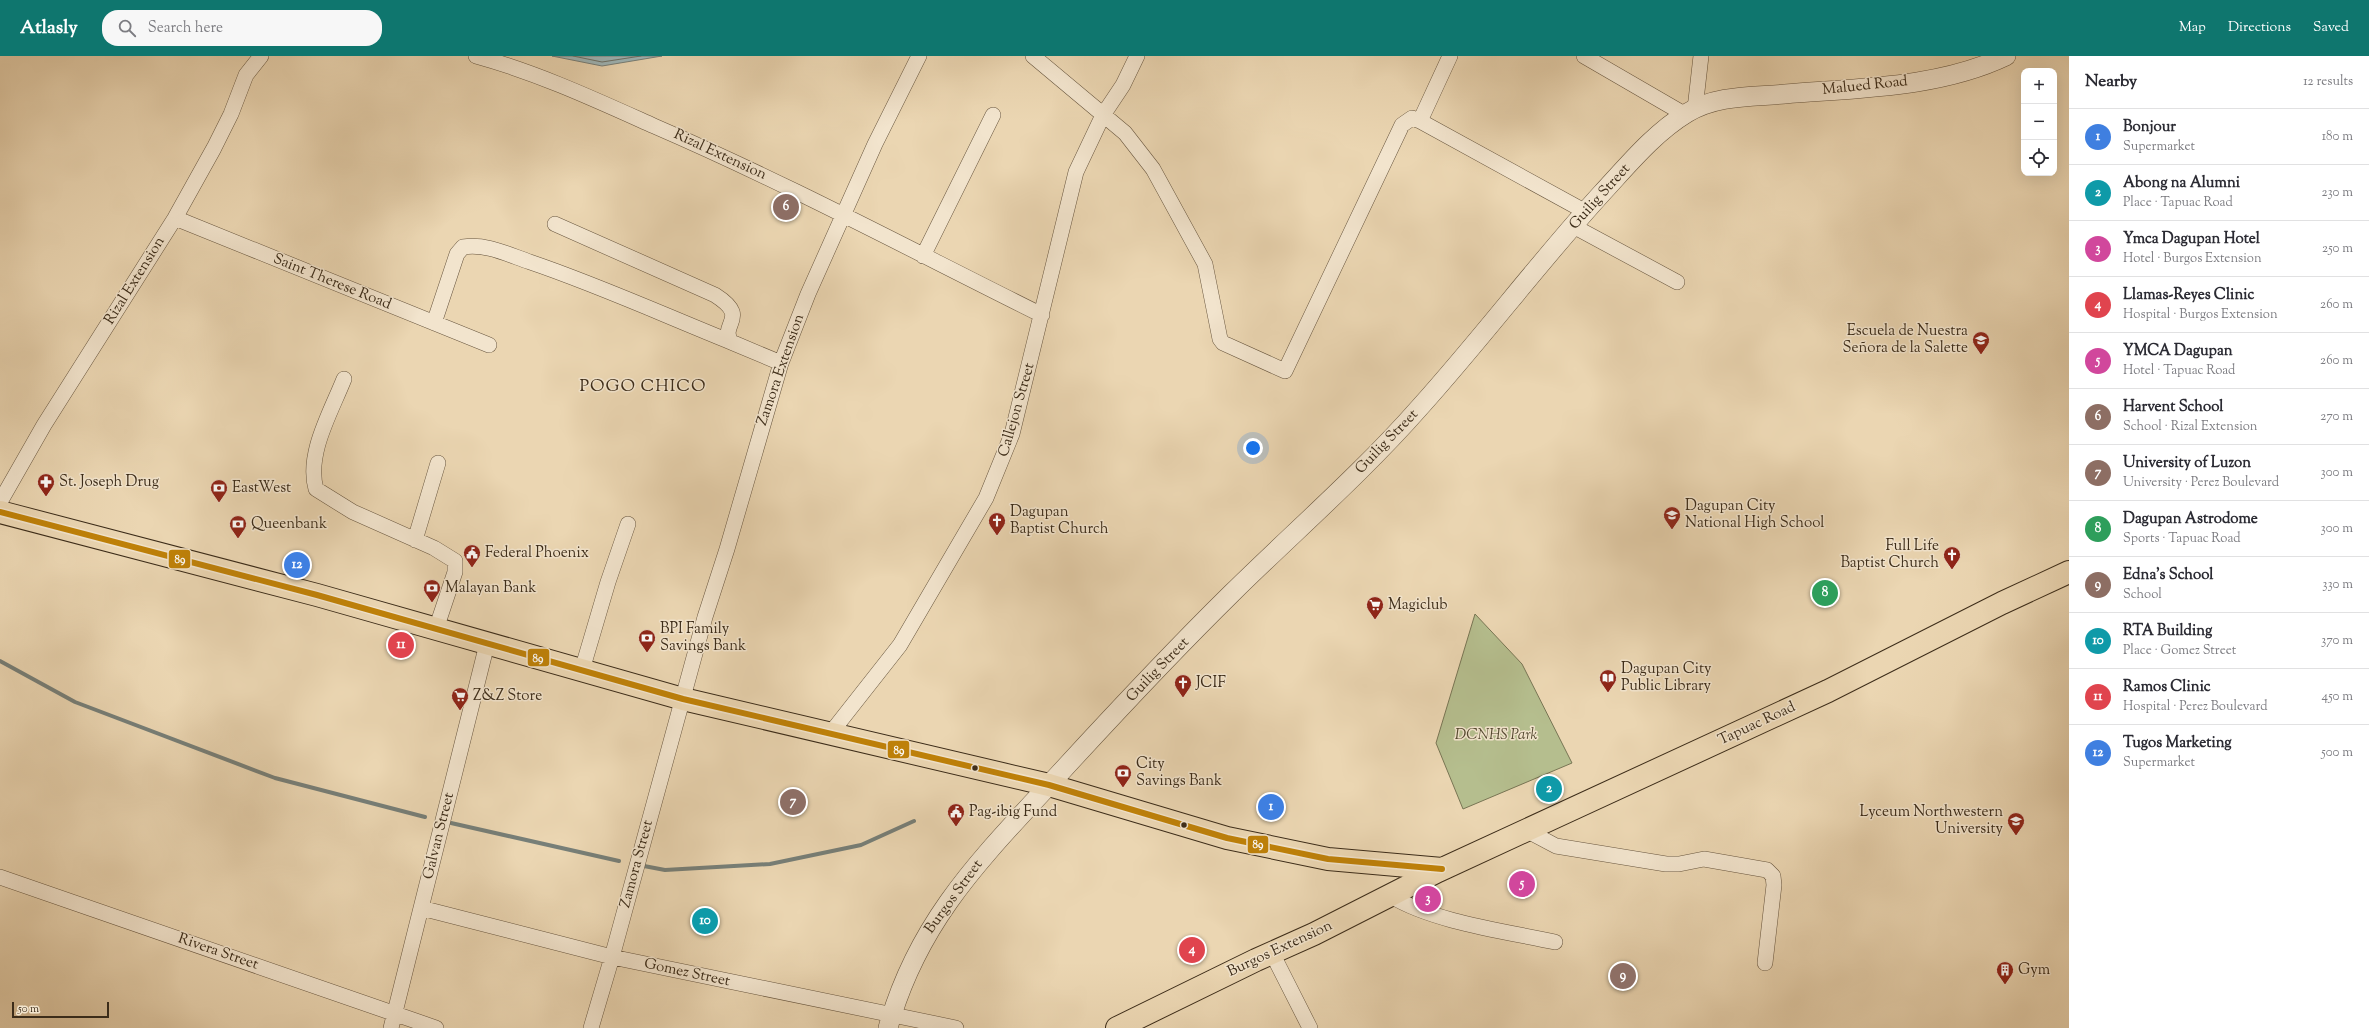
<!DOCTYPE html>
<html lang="en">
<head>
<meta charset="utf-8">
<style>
  :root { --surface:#fff; --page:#f7f7f7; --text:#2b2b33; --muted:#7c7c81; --line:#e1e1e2; --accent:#0f766e }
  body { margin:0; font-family:"Sorts Mill Goudy",serif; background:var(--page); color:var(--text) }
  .controls { position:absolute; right:12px; top:12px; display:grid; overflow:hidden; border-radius:8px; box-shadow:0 4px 16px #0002 }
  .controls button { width:36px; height:36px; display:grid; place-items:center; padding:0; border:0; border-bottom:1px solid var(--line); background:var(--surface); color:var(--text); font:20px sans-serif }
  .scale { position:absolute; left:12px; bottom:10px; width:97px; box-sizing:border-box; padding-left:4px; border:2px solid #3c2c19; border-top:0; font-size:11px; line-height:14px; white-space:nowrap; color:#3c2c19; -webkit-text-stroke:3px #f2e4cd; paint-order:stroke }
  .you { position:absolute; left:1253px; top:392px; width:14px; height:14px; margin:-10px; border:3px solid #fff; border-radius:50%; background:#1a73e8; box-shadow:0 0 0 6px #1a73e833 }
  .badge { display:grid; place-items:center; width:26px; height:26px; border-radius:50%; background:var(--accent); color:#fff; font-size:13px; font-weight:700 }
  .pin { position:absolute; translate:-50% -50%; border:2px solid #fff; box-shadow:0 1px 4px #0006 }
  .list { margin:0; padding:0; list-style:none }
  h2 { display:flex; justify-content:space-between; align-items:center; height:52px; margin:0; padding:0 16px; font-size:17px }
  h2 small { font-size:13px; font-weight:400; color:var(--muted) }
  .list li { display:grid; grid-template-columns:26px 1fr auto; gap:12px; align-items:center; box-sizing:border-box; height:56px; padding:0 16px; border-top:1px solid var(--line) }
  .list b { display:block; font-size:15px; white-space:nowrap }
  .list p { margin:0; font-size:13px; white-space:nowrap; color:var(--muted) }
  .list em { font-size:13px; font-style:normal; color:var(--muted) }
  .icon { flex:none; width:22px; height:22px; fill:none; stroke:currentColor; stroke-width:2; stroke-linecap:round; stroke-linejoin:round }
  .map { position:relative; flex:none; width:2069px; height:972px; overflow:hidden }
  header { display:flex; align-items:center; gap:24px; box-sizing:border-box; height:56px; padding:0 20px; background:var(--accent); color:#fff }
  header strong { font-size:19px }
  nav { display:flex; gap:22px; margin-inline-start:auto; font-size:14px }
  .search { width:280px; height:36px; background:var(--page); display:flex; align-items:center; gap:10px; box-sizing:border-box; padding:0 14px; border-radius:16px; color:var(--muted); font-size:15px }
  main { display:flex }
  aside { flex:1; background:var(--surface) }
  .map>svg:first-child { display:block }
  .green { fill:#b5be8e; stroke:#787554 }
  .water { fill:#9eb6b8; stroke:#777f78 }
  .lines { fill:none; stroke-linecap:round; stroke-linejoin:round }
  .shore { stroke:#6d7168; stroke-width:1 }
  .stream { stroke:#777f78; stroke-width:4 }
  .minor-casing { stroke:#68563f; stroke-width:16 }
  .tertiary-casing { stroke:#68563f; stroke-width:20 }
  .primary-casing { stroke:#3c2c19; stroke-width:24 }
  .minor { stroke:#f2e4cd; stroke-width:15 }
  .tertiary { stroke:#f2e4cd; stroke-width:19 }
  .primary { stroke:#ebd6b2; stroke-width:22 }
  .bus-1-casing { stroke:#f2e4cd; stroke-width:9 }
  .bus-1 { stroke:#bf8108; stroke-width:6 }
  .bus-dot { fill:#3c2c19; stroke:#f2e4cd; stroke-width:1.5 }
  .labels { text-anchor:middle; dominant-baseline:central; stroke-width:3; stroke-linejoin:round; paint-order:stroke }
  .street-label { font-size:15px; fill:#3c2c19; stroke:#f2e4cd }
  .poi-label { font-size:15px; fill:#3c2c19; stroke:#f2e4cd; text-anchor:start }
  .park-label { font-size:15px; font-style:italic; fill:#544930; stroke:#f2e4cd }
  .quarter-label { font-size:17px; letter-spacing:1px; fill:#3c2c19; stroke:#f2e4cd }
  .line-badge { stroke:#f2e4cd; stroke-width:1.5 }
  .badge-label { font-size:11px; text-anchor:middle; font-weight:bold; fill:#fff }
</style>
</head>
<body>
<header>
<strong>Atlasly</strong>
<div class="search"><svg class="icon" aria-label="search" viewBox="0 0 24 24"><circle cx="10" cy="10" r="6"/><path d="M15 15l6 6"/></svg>Search here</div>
<nav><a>Map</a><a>Directions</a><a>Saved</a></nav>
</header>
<main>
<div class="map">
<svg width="2069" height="972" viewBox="0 0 2069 972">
  <rect width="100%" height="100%" fill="#ebd6b2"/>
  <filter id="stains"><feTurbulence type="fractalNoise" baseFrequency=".005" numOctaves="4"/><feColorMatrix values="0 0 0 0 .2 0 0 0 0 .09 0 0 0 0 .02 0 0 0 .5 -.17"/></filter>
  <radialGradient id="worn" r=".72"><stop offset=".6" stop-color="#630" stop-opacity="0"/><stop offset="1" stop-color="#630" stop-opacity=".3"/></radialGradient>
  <path class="green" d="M1475,558l47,50 50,99 -109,46 -27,-66z"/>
  <path class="water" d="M552,0h110l-60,10z"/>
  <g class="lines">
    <path class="shore" d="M573,0l29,6 39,-6"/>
    <path class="stream" d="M0,605l75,41 200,76 150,39
      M451,767l168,38
      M644,810l21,4 105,-6 91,-19 53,-24"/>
    <g class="minor-casing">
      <path id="minor" d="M476,0c62,17 120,44 178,70 132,57 259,125 388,189
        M1033,0l92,77 28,36 52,95 15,75 3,4 62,28 117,-246 10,-7 8,3 166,91
        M1584,0l100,58
        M1695,53l6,-53
        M1420,65l30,-65
        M175,162l314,127
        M555,168l160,71c36,23 4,28 16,47l50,21
        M1573,170l104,56
        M923,200l70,-141
        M434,267l23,-69 6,-7c23,-4 46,8 67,15 68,23 134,53 201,80
        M344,323c-13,33 -38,75 -28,110l37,23 81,36 21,13v11l-19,57
        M0,446l44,-77 131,-207 39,-70 17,-34 15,-39 15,-19
        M415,484l23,-77
        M582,614l26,-88 20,-58
        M830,678l70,-89 86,-147 26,-64 64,-262 27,-57 20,-30 14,-29
        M1526,774l30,16 110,18h13l25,-5 63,11 6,6 1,9 -9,78
        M0,821l436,151
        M1391,840c43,26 113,35 164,46
        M421,852l191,49 344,71
        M1272,897l38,75
        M391,972l96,-384
        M591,972l21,-71 93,-340 22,-68 54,-186 27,-69 67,-150 44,-88"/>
    </g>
    <g class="tertiary-casing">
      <path id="tertiary" d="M888,972c31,-111 97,-173 172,-255 56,-61 113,-122 172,-180 63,-62 130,-120 188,-186 63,-70 119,-145 182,-214 26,-28 52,-60 85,-80 29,-18 65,-16 98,-19 73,-6 154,-6 221,-38"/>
    </g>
    <g class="primary-casing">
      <path id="primary" d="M0,456l317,83 366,104 366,86 178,53 101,21 114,10
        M1117,972l139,-68 58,-26 124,-63 390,-180 174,-88 67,-31"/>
    </g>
    <use href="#minor" class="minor"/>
    <use href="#tertiary" class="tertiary"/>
    <use href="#primary" class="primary"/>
    <g class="bus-1-casing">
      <path id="bus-1" d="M0,456l317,83 366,104 366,86 178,53 101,21 114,10"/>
    </g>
    <use href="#bus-1" class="bus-1"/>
  </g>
  <defs>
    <g id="school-pin" transform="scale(0.9)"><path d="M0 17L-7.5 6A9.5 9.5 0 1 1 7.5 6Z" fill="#8f2418" stroke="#f2e4cd"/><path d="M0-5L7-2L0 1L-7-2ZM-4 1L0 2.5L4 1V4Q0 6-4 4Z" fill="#fff"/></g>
    <g id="pharmacy-pin" transform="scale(0.9)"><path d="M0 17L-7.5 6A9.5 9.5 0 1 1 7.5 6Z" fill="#8f2418" stroke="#f2e4cd"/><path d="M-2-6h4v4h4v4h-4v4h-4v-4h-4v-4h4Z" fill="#fff"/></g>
    <g id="bank-pin" transform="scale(0.9)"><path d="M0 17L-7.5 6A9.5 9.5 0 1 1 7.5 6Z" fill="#8f2418" stroke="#f2e4cd"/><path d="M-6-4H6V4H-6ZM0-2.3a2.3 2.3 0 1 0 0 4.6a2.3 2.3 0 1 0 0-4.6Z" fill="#fff"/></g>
    <g id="church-pin" transform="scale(0.9)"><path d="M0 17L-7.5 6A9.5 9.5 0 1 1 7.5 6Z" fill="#8f2418" stroke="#f2e4cd"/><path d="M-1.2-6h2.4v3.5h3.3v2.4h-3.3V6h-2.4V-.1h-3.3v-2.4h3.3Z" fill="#fff"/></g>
    <g id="civic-pin" transform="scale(0.9)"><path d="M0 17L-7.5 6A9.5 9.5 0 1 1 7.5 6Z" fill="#8f2418" stroke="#f2e4cd"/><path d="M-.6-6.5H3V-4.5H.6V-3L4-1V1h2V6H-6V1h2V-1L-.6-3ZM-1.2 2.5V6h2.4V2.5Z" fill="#fff"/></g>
    <g id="supermarket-pin" transform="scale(0.9)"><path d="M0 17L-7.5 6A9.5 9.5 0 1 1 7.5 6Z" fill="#8f2418" stroke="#f2e4cd"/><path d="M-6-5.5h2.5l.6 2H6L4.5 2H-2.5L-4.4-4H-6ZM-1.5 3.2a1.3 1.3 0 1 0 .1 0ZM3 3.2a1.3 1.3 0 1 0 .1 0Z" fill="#fff"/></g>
    <g id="library-pin" transform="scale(0.9)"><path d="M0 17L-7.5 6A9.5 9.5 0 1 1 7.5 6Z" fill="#8f2418" stroke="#f2e4cd"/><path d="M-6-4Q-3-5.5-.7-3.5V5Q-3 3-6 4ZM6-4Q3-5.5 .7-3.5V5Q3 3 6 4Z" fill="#fff"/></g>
    <g id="university-pin" transform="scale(0.9)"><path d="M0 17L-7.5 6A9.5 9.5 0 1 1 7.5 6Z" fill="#8f2418" stroke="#f2e4cd"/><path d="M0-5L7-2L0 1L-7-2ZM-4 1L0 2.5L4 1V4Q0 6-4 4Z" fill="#fff"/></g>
    <g id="building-pin" transform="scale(0.9)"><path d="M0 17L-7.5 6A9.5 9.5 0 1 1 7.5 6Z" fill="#8f2418" stroke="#f2e4cd"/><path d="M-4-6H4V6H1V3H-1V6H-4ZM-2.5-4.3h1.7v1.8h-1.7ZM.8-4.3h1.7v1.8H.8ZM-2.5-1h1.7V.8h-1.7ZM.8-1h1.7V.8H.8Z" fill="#fff"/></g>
  </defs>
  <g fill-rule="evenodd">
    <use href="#school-pin" x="1981" y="284"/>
    <use href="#pharmacy-pin" x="46" y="426"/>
    <use href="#bank-pin" x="219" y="432"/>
    <use href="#school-pin" x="1672" y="459"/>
    <use href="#church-pin" x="997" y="465"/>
    <use href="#bank-pin" x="238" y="468"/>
    <use href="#civic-pin" x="472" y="497"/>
    <use href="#church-pin" x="1952" y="499"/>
    <use href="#bank-pin" x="432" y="532"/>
    <use href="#supermarket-pin" x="1375" y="549"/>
    <use href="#bank-pin" x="647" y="582"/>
    <use href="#library-pin" x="1608" y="622"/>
    <use href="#church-pin" x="1183" y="627"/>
    <use href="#supermarket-pin" x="460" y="640"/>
    <use href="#bank-pin" x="1123" y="717"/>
    <use href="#civic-pin" x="956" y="756"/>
    <use href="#university-pin" x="2016" y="765"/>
    <use href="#building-pin" x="2005" y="914"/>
  </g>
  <g class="bus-dot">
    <circle cx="975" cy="712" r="3.5"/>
    <circle cx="1184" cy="769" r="3.5"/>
  </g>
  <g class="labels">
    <g class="street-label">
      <text transform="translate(1865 30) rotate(-6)">Malued Road</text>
      <text transform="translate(720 99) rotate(25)">Rizal Extension</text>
      <text transform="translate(1600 141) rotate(-48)">Guilig Street</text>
      <text transform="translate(135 225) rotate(-58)">Rizal Extension</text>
      <text transform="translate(332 226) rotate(22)">Saint Therese Road</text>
      <text transform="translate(781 314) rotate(-71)">Zamora Extension</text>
      <text transform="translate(1017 354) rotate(-74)">Callejon Street</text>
      <text transform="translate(1387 386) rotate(-46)">Guilig Street</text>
      <text transform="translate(1158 614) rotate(-46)">Guilig Street</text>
      <text transform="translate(1757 668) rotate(-25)">Tapuac Road</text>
      <text transform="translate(439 780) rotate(-76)">Galvan Street</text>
      <text transform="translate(637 808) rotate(-75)">Zamora Street</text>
      <text transform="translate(954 841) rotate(-54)">Burgos Street</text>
      <text transform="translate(1280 893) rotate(-25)">Burgos Extension</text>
      <text transform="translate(218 896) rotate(19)">Rivera Street</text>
      <text transform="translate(687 917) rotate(12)">Gomez Street</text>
    </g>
    <g class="poi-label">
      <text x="1968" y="275" text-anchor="end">Escuela de Nuestra<tspan x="1968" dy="17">Señora de la Salette</tspan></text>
      <text x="59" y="426">St. Joseph Drug</text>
      <text x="232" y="432">EastWest</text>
      <text x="1685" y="450">Dagupan City<tspan x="1685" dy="17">National High School</tspan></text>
      <text x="1010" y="456">Dagupan<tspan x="1010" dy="17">Baptist Church</tspan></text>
      <text x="251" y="468">Queenbank</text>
      <text x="1939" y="490" text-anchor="end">Full Life<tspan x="1939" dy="17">Baptist Church</tspan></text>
      <text x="485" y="497">Federal Phoenix</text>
      <text x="445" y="532">Malayan Bank</text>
      <text x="1388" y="549">Magiclub</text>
      <text x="660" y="573">BPI Family<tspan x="660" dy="17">Savings Bank</tspan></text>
      <text x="1621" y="613">Dagupan City<tspan x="1621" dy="17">Public Library</tspan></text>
      <text x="1196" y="627">JCIF</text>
      <text x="473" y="640">Z&amp;Z Store</text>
      <text x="1136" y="708">City<tspan x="1136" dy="17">Savings Bank</tspan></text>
      <text x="969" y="756">Pag-ibig Fund</text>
      <text x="2003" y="756" text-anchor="end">Lyceum Northwestern<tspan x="2003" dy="17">University</tspan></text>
      <text x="2018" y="914">Gym</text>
    </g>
    <g class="park-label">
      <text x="1496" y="679">DCNHS Park</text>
    </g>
    <g class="quarter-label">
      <text x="643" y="331">POGO CHICO</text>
    </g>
  </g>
  <g class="line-badge">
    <rect x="168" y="493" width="23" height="20" rx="4" fill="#bf8108"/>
    <rect x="527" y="592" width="23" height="19" rx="4" fill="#bf8108"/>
    <rect x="887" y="684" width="23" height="19" rx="4" fill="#bf8108"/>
    <rect x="1247" y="779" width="22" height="19" rx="4" fill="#bf8108"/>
  </g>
  <g class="badge-label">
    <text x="180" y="507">89</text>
    <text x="538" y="606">89</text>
    <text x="899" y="698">89</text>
    <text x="1258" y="792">89</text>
  </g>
  <rect width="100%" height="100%" filter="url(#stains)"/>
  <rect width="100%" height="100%" fill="url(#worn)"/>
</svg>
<div class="controls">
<button>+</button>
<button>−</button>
<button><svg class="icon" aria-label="locate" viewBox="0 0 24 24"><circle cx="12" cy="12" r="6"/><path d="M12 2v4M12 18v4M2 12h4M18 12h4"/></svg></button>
</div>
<div class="scale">50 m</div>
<div class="you"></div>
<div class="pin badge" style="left:1271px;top:751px;background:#3f7fe0">1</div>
<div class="pin badge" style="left:1549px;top:733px;background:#0f9aa8">2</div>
<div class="pin badge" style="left:1428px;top:843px;background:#d1479c">3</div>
<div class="pin badge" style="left:1192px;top:894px;background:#e0444e">4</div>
<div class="pin badge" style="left:1522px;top:828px;background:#d1479c">5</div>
<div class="pin badge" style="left:786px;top:151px;background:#8d6e63">6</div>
<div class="pin badge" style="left:793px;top:746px;background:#8d6e63">7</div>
<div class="pin badge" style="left:1825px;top:537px;background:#2e9e5b">8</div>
<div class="pin badge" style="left:1623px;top:920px;background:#8d6e63">9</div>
<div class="pin badge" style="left:705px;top:865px;background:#0f9aa8">10</div>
<div class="pin badge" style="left:401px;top:589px;background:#e0444e">11</div>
<div class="pin badge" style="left:297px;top:509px;background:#3f7fe0">12</div>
</div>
<aside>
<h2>Nearby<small>12 results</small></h2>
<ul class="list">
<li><span class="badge" style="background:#3f7fe0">1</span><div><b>Bonjour</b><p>Supermarket</p></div><em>180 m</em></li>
<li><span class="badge" style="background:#0f9aa8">2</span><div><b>Abong na Alumni</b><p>Place · Tapuac Road</p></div><em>230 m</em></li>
<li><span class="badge" style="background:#d1479c">3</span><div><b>Ymca Dagupan Hotel</b><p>Hotel · Burgos Extension</p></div><em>250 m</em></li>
<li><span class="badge" style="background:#e0444e">4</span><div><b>Llamas-Reyes Clinic</b><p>Hospital · Burgos Extension</p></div><em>260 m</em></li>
<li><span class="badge" style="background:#d1479c">5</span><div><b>YMCA Dagupan</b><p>Hotel · Tapuac Road</p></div><em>260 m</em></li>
<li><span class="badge" style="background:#8d6e63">6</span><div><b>Harvent School</b><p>School · Rizal Extension</p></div><em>270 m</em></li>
<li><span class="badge" style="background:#8d6e63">7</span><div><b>University of Luzon</b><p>University · Perez Boulevard</p></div><em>300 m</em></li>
<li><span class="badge" style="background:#2e9e5b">8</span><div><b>Dagupan Astrodome</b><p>Sports · Tapuac Road</p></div><em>300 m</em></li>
<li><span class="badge" style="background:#8d6e63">9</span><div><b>Edna's School</b><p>School</p></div><em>330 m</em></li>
<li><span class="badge" style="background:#0f9aa8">10</span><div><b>RTA Building</b><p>Place · Gomez Street</p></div><em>370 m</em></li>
<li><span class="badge" style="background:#e0444e">11</span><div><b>Ramos Clinic</b><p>Hospital · Perez Boulevard</p></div><em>450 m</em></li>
<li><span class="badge" style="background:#3f7fe0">12</span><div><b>Tugos Marketing</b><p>Supermarket</p></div><em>500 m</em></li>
</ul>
</aside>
</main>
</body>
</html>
